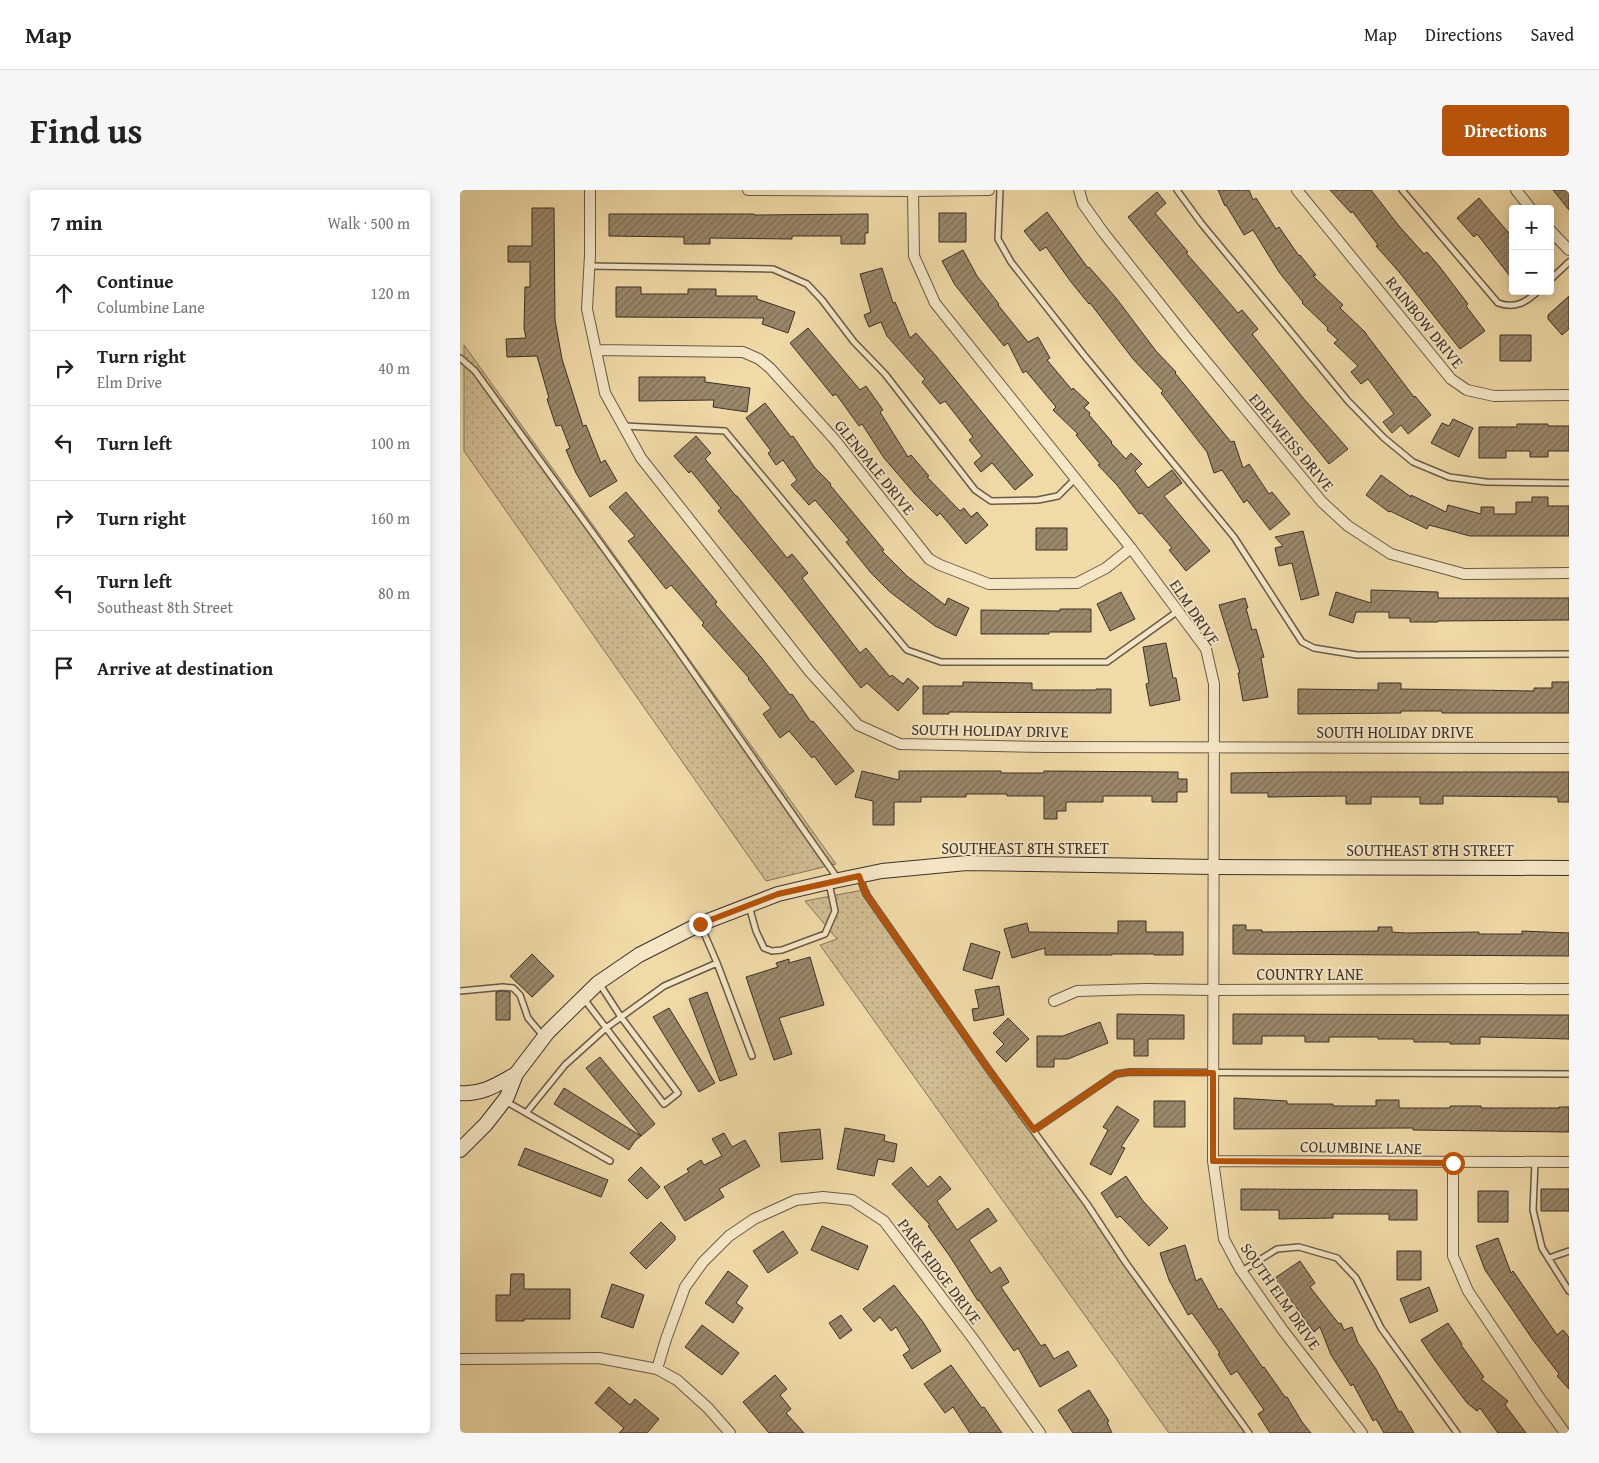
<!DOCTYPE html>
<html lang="en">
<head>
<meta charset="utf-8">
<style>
  :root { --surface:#fff; --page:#f6f6f6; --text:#222; --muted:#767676; --line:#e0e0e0; --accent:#b45309 }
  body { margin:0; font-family:"Gentium Book Plus",serif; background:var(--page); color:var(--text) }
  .controls { position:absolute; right:15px; top:15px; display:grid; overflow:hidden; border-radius:5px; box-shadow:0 2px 12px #0003 }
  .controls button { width:45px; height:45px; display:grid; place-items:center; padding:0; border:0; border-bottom:1px solid var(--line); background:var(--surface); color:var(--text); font:25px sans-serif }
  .stop { position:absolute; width:15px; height:15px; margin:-11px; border:4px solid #b45309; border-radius:50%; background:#fff }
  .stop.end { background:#b45309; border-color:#fff; box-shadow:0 1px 5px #0008 }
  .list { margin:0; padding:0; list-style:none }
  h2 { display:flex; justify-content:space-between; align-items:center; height:65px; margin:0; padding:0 20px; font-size:21px }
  h2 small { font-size:16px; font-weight:400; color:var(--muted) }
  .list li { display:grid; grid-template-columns:32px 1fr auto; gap:15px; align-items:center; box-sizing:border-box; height:75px; padding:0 20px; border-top:1px solid var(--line) }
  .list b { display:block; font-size:19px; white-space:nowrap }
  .list p { margin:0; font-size:16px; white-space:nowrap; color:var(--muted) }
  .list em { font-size:16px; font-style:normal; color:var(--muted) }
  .icon { flex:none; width:28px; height:28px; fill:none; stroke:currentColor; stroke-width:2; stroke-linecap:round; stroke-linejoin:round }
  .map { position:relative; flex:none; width:1109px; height:1243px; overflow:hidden; border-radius:5px }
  header { display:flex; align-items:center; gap:30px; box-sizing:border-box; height:70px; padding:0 25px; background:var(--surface); border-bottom:1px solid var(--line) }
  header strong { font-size:24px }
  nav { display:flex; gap:28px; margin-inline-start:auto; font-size:18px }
  .intro { display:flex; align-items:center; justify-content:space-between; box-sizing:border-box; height:120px; padding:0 30px }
  h1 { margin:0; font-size:35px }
  .button { padding:12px 22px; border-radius:5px; background:var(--accent); color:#fff; font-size:18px; font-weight:700 }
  main { display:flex; gap:30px; padding:0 30px }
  aside { flex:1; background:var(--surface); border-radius:5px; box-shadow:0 2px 12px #0003 }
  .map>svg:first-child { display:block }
  .grass { fill:url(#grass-dots); stroke:#86765c }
  .building { fill:url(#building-hatch); stroke:#3c3027 }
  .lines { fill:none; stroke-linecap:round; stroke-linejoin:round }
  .lane-casing { stroke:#695a47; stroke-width:8 }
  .street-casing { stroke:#695a47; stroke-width:12 }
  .secondary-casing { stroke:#3c3027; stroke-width:16 }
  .lane { stroke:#f5e7c6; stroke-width:5 }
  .street { stroke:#f5e7c6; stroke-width:10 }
  .secondary { stroke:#f5e7c6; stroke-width:14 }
  .route { stroke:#b45309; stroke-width:6 }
  .labels { text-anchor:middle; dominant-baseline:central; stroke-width:4; stroke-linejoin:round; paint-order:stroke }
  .street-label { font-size:16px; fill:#3c3027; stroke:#f5e7c6 }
</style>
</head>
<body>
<header>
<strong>Map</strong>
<nav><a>Map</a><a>Directions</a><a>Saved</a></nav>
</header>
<div class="intro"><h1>Find us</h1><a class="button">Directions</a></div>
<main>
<aside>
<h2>7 min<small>Walk · 500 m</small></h2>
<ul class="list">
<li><svg class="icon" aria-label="ahead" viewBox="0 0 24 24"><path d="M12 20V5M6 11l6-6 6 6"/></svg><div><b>Continue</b><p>Columbine Lane</p></div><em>120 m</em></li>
<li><svg class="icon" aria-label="right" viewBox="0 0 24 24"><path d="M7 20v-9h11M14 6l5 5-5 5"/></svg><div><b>Turn right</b><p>Elm Drive</p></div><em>40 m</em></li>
<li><svg class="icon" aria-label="left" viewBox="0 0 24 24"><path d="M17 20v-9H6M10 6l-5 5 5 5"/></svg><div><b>Turn left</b></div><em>100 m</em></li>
<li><svg class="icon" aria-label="right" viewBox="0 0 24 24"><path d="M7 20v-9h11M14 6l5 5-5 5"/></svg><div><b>Turn right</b></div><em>160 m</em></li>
<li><svg class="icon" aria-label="left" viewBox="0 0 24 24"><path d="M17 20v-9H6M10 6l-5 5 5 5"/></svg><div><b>Turn left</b><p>Southeast 8th Street</p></div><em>80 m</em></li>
<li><svg class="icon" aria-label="arrive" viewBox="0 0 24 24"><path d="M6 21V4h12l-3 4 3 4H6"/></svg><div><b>Arrive at destination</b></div></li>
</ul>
</aside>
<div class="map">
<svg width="1109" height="1243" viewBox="0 0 1109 1243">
  <defs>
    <pattern id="grass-dots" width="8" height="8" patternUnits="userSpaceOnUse" patternTransform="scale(1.25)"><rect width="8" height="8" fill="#d1bd92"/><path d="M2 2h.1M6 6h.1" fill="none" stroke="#ab9a77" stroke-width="1.8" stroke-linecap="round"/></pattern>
    <pattern id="building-hatch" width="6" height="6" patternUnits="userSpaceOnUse" patternTransform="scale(1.25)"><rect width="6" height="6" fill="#9a886a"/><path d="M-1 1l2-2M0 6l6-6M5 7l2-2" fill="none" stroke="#7f7057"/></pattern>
  </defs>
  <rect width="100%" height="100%" fill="#f0daa8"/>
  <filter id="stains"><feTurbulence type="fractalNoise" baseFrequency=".004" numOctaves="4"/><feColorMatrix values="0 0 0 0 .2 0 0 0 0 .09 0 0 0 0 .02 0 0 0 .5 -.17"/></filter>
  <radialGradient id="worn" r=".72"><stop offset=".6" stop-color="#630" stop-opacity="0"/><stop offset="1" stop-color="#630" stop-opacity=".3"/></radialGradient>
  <path class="grass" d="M4,155l372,519 -70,17 -302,-430z
    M403,700h6l1,4 376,539h-77l-349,-488 17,-6 -32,-38z"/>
  <path class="building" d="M758,0h31l4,10 3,-2 20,31 3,-2 20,29 1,-1 16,20 -3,1 30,29 -3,3 26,25v1l48,63 1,-1 16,19 -23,19 -7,-9 -9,8 -9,-11 11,-8 -26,-35 -7,5 -10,-12 7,-6 -24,-23 4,-3 -11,-10 1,-2 -26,-25 1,-1 -24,-30 -26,-42 -9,5 -18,-30 -1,1z
    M870,0h41l28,36 25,28 3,-2 12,14 29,38 -2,2 19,25 -25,18 -60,-76 -24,-27 2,-1 -26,-34 -1,2z
    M1093,0h16v20z
    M697,2l9,11 -11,10 33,39 -2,1 28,32 24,28 4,-3 16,19 -6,5 52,65 44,50 -19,15 -201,-247z
    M1019,8l34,40v42l-36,-46 -3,3 -17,-19z
    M72,18h22l1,112 7,39 21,67 3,-1 15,38 4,-3 12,21 -27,16 -14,-24 -10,-23 4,-2 -9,-23 -5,1 -9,-27 2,-1 -12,-42 -30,1 -1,-18 20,-1 -2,-10 1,-41h5v-25h-22v-16h24z
    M587,22l41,56 1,-1 27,31 40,53 20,21 -1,1 56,69 3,-1 9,27 6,-4 20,30 3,-2 18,22 -20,16 -23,-30 -3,3 -22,-33 -8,3 -7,-21 -46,-59 2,-2 -30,-32 -43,-56 -1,1 -18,-22 -25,-35 -6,4 -16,-20z
    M479,23h27v29h-27z
    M149,24h145v1l114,-1v19h-3v11h-24v-8h-49v3l-82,-1v6h-26v-7l-75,-1z
    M503,60l14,26 22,28 -1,1 30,37 10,-5 12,21 -3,2 25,30 1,-2 16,15 -5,5 6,5 -1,2 23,27 -1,1 15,16 5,-6 11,11 -7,7 13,17 24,-18 10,13 -18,13 46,55 -24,20 -17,-21 3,-2 -30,-35 -3,1 -22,-29 -19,-20 2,-1 -24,-29 2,-1 -25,-24 3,-3 -30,-36 -3,2 -15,-30 -4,3 -49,-61 -13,-24z
    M422,78l11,35 2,-1 15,36 6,-5 20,23 97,119 -18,15 -23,-27 -11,9 -7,-9 8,-7 -13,-16 4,-3 -28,-36 -5,3 -18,-22 3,-3 -38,-43 -6,-14 -12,5 -5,-12 7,-3 -11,-38z
    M156,97h25v7h47v-5h28v7h41v3l38,13 -7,21 -26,-9 2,-6 -148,-1z
    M1109,106v33l-7,6 -14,-16v-4z
    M348,138l52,62 6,-4 17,24 -3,2 28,45 3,-2 18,21 -2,1 33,34 4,-3 7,9 6,-5 11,13 -22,19 -26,-31 -3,3 -22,-22 -31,-36 -22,-34 -3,2 -23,-32 -3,2 -43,-53z
    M1040,145h31v26h-31z
    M179,187h66v5l45,6 -3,24 -34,-5 1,-7 -75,1z
    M305,213l26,34 2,-1 22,32 16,16 -1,1 54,65 -2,1 26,26 37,28 3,-7 21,10 -13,28 -21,-10 -45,-34 -19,-19 -25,-31 3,-2 -34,-40 -6,5 -18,-20 6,-5 -14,-20 -7,5 -8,-12 3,-2 -25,-33z
    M993,229l20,9 -14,29 -28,-14 11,-20 7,3z
    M1057,234h31v2h21v25h-21v6h-18v-6h-24v7h-27v-31h38z
    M236,246l15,17 -6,6 31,37h1l50,62 5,-4 16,19 -6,5 58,75 6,-5 24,29 2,-2 11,9 5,-6 11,10 -21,23 -31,-28 -6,5 -76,-96 -67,-81 3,-3 -30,-37 -2,2 -15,-17z
    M921,285l30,22v-2l35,17 2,-7 33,9v-7h13v7h22v-12h16v-5h16v9h21v30h-99l-41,-11 -2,4 -37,-18 -1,1 -23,-17z
    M166,302l91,110 -2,2 46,53 29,38 2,-1 19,28 2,-1 41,50 -18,14 -22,-29 -2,2 -23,-27 -9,7 -17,-24 8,-6 -23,-29 1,-1 -47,-53 2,-2 -33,-38 -5,4 -38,-48 7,-5 -26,-29z
    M576,338h31v22h-31z
    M843,341l16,64 -18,5 -9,-37 -13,3 -4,-18 8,-2 -8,-9z
    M911,400l67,2v6h131v22l-131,1v1h-28v-4h-21v-6h-33l-3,11 -24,-8 7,-23 35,11z
    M661,402l14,27 -25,12 -13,-27z
    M785,408l3,10h-2l6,22 4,-1 8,28 -3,1 7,39 -25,4 -5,-28h2l-21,-68z
    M600,419h31v23h-42v2h-68v-24l79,1z
    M706,453l7,35h3l4,22 -30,6 -4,-22 3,-1 -6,-36z
    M503,492l69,1v7h64v-1h15v24l-162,-1v2h-26v-28h40z
    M1092,492h17v31h-127v-2h-41v2l-103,1v-25l80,1v-7h23v6l133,2v-3h18z
    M402,581l37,9v-9h102v2h43v-2l134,1v7h9v13h-10v10h-25v-6h-49v6h-37v9h-9v8h-13v-23h-37v-2h-41v3h-45v5h-27v23h-21v-24l-18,-4z
    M846,582h263v30h-11v-5l-115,-1v8h-23v-7h-49v7h-25v-8l-78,1v-4h-37v-20z
    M658,731h28v11h37v23h-29v-1h-42v1h-67v-7l-33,10 -8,-29 23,-6 2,9 89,1z
    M773,735h13v5h16v2l116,-1v-4h14v5l14,1 73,-1v2h43v-3l47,2v23l-336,-2z
    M511,753l29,9 -8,27 -29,-9z
    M72,764l22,22 -22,21 -22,-21z
    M350,767l14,48 -45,13 13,36 -18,6 -28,-83 32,-10 -2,-4 13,-4v4z
    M539,796l5,29 -30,6 -2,-12 7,-1 -4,-18z
    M43,801l7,1v28h-14v-28z
    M247,802l30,83 -17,6 -31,-82z
    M209,818l46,75 -16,9 -46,-75z
    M657,824l67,1v24h-36v17h-14v-17h-17z
    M773,824l336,1v24l-89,-2v7h-30v-2h-36v-3h-36v-2h-49v5h-24v-6h-43v8h-29z
    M548,828l21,21 -23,23 -10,-10 8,-8 -11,-11z
    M640,832l8,21 -40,16h-14v8h-17v-31h26z
    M140,867l55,67 -14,12 -55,-68z
    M104,898l77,48 -6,5 -6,9 -75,-46z
    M774,908l53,3v3h46v2h43v-6h23v8h51v-2h31v2h78v-1h10v25l-156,-2v-2l-179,1z
    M694,911h31v26h-31z
    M657,916l22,14 -18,27 4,1 -14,27 -21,-11 18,-34 -5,-3z
    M385,938l40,7 -1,6 13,3 -3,18 -16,-3 -4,17 -37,-7z
    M360,939l3,30 -42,3 -2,-29z
    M264,943l8,14 13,-7 15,26 -41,23 5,8 -39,24 -21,-34 25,-15 -2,-3 14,-9 3,5 18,-9 -10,-17z
    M65,958l83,32 -7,17 -83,-32z
    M181,977l19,20 -13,12 -19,-19z
    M451,977l17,20 12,-11 11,13 -14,12 20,29 31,-22 9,13 -28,19 22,33 9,-6 9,15 -8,5 40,59 4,-2 9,15 14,-8 9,15 -37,21 -22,-39 -4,3 -35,-51 -1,1 -29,-46 -21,-29 2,-1 -38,-41z
    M666,986l17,25 25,27 -19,18 -29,-30 -3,2 -16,-25z
    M781,999l176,1v30h-28v-6h-56v4l-54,1v-9h-38z
    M1081,999h28v22h-28z
    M1018,1001h30v31h-30z
    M201,1032l14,14v4l-29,29 -16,-16z
    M362,1036l46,20 -10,24 -47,-20z
    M323,1041l15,22 -30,20 -15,-22z
    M1038,1048l13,35 2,-2 44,64 6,-5 6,7v52l-12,-13 2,-2 -26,-34 -48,-70 -9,-24z
    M725,1055l11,36 5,-3 18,32 2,-2 42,60 1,-1 21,30h2l15,25 9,11h-41l-12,-19 6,-4 -27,-39 -6,4 -13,-21 2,-1 -28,-40 -4,2 -19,-35 -9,-27z
    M937,1061h24v29h-24z
    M840,1071l15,22 -5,4 29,37 2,-1 3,7 8,-3 6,16 18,26 23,43 2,-1 13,22h-30l-8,-14 -3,2 -20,-37 -2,2 -20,-31 -11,-28 -6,5 -39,-54z
    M268,1081l20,15 -12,17 7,5 -10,15 -28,-20z
    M51,1084h13v15h46v30h-46v2h-28v-26h14z
    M152,1094l32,11 -11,33 -32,-11z
    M434,1095l29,37 18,29 -29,18 -9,-14 7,-5 -14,-23 -5,4 -11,-14 -6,5 -11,-13z
    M969,1097l9,24 -28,12 -10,-24z
    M381,1125l11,15 -12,9 -11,-16z
    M988,1133l14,21 -1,1 23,32 -3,2 27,22 -3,4 21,28h-28l-18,-25 -3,3 -10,-8 -31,-41 -15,-22z
    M242,1135l37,28 -17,22 -37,-28z
    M491,1175l31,43 2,-1 18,26h-32l-17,-26 -8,6 -21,-29z
    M315,1185l12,14 -7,6 11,14 -5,4 18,20h-35l-26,-31z
    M149,1197l21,18 5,-6 24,20 -12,14h-28l5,-5 -29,-25z
    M629,1200l20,31 -2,1 5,11h-39l-15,-23z"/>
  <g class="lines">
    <g class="lane-casing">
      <path id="lane" d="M540,0l-2,49 13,23 73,93 150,182 68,105 12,6 43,7 212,-1
        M717,0l24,33 147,178 36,37 29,24 36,15 37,5 83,1
        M942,0l96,113c16,6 28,0 40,-12
        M129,76l184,3 34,15 15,16 32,42 31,32 90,116 16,11 47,-1 20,-4 17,-17
        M1090,90l19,-18
        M0,168l15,13 197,271 166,237
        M164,236l101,5 182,219 34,12h166l71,-51
        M399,686l7,18 123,176 98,134 39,59 123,170
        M289,716l7,25 8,17 8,3 10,-1 43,-16 10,-23 -6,-28
        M257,773l35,93
        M0,801l43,-4 10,1 7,7 8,23 16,19
        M124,809l80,105 14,-11 -57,-76 -22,-34
        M45,911l105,60
        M66,923l39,-48 41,-37 58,-42 53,-23 -16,-37
        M574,940l82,-56 14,-2 439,2
        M1075,972l-2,48 9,38 27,43
        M1089,1068l20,-7
        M782,1081l35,-22 22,-2 38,11 19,20 25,50 76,105"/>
    </g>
    <g class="street-casing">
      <path id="street" d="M130,0v65l-3,54 18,84 36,65 169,214 48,53 42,19 145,3 524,1
        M288,0l165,1 76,-1
        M619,0l4,14 20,28 83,105 136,165 26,24 43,28 73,20 105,-1
        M837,0l154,189 16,11 27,6 75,-1
        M1056,0l15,19
        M453,1l1,65 21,47 196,245 75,101 8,35 -1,477 11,78 16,30 42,60 80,104
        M1090,40l19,20
        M136,160l147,2 16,7 11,9 65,72 94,119 11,6 49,19 88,-1 29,-15 25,-20
        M594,811l23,-10 69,-2 67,1 356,-1
        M753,971l356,1
        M993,973v93l15,35 71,106 26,36
        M0,1169l139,-1 58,11 20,11 31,28 22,25
        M197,1179l9,-30 19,-52 18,-25 26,-26 25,-17 42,-19 27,-3 29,3 32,21 90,119 66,93"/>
    </g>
    <g class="secondary-casing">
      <path id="secondary" d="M0,903c22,2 38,-9 56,-19
        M0,960l26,-26 21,-27 9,-23 32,-42 50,-49 41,-28 61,-31 78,-30 51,-12 53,-11 85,-8 247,4 355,1"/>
    </g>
    <use href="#lane" class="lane"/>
    <use href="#street" class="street"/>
    <use href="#secondary" class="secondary"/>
  </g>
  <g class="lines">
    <path class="route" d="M240,734l78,-30 81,-18 7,18 123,176 45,60 82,-56 14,-2 83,1v88l240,2"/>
  </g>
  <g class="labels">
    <g class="street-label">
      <text transform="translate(965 132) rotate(51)">RAINBOW DRIVE</text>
      <text transform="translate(832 252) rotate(50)">EDELWEISS DRIVE</text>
      <text transform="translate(415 277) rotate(51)">GLENDALE DRIVE</text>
      <text transform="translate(735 422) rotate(56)">ELM DRIVE</text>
      <text transform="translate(530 540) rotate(1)">SOUTH HOLIDAY DRIVE</text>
      <text x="935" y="542">SOUTH HOLIDAY DRIVE</text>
      <text x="565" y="658">SOUTHEAST 8TH STREET</text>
      <text x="970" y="660">SOUTHEAST 8TH STREET</text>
      <text x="850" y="784">COUNTRY LANE</text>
      <text transform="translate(901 957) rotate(1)">COLUMBINE LANE</text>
      <text transform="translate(480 1081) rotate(53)">PARK RIDGE DRIVE</text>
      <text transform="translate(821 1106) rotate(55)">SOUTH ELM DRIVE</text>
    </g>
  </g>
  <rect width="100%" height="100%" filter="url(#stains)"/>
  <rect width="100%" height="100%" fill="url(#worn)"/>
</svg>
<div class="controls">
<button>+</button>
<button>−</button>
</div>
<div class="stop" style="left:993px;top:973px"></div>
<div class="stop end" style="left:240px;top:734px"></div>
</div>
</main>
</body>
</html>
